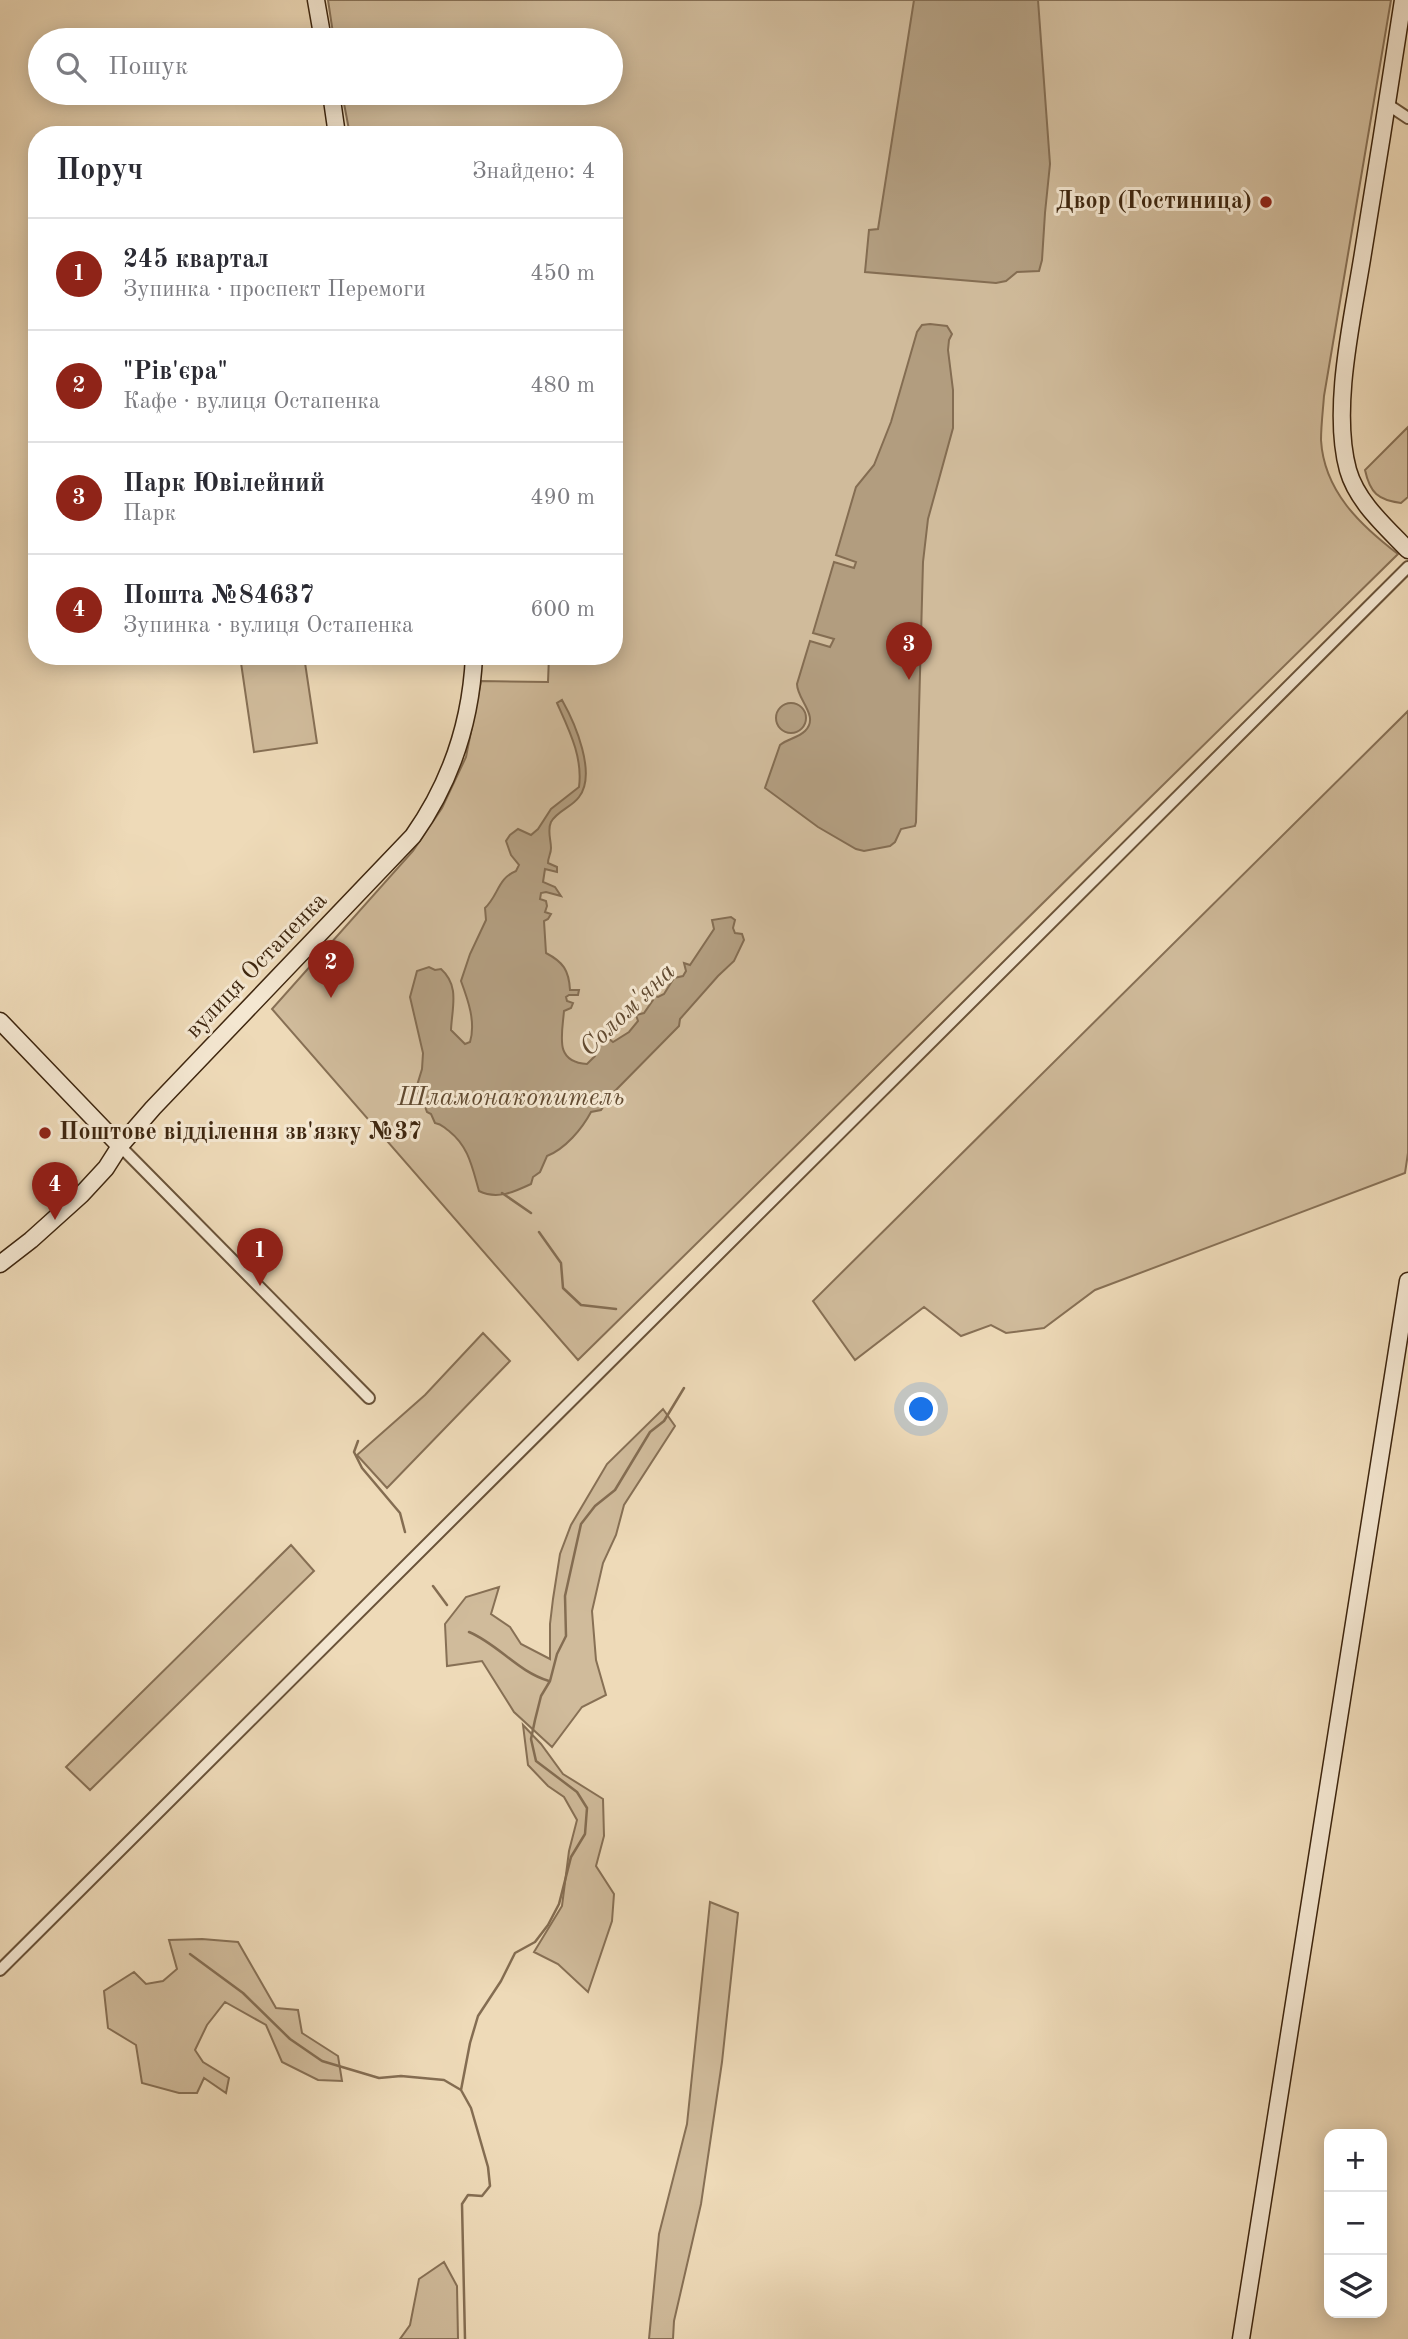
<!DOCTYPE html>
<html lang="uk">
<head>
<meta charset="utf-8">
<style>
  :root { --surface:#fff; --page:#f2f2f3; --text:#2b2b33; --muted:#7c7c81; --line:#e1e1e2; --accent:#8f2418 }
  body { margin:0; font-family:"Old Standard TT",serif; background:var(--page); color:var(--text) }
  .controls { position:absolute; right:21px; bottom:21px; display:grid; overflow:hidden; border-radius:14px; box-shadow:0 4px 18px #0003 }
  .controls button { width:63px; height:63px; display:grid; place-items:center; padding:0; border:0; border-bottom:2px solid var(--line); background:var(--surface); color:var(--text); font:35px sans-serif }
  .you { position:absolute; left:922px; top:1410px; width:24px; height:24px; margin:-18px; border:5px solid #fff; border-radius:50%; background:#1a73e8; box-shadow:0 0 0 10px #1a73e833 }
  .badge { display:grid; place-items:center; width:46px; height:46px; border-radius:50%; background:var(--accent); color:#fff; font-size:23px; font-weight:700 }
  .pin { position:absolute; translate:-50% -58px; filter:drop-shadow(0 2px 4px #0008) }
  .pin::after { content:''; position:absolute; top:37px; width:24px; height:21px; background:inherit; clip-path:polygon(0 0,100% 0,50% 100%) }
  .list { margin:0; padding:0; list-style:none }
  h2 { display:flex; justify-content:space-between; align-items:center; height:91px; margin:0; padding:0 28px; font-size:30px }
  h2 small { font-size:23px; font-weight:400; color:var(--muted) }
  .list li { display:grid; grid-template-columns:46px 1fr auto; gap:21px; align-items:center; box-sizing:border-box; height:112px; padding:0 28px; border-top:2px solid var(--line) }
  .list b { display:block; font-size:26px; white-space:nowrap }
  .list p { margin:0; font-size:23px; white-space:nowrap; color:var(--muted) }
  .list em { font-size:23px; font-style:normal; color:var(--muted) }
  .icon { flex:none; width:38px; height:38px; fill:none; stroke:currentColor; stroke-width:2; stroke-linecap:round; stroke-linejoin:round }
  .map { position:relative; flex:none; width:1408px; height:2339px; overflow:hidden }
  .search { position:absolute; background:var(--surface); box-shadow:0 4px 18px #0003; left:28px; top:28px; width:595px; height:77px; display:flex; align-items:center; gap:18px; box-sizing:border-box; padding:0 24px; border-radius:38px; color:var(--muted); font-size:26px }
  .panel { position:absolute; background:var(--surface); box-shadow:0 4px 18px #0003; left:28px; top:126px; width:595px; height:539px; border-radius:28px }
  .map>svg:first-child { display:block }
  .green { fill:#d0bb9b; stroke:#877055; stroke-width:2 }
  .water { fill:#b29d7f; stroke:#846d52; stroke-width:2 }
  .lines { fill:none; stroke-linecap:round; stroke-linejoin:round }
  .stream { stroke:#846d52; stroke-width:2.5 }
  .street-casing { stroke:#6a5339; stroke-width:14 }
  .secondary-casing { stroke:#3e260f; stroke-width:19 }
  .street { stroke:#f4e7d1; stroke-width:10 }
  .secondary { stroke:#f4e7d1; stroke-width:16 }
  .poi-dot { fill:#8f2418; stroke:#f4e7d1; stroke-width:2.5 }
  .labels { text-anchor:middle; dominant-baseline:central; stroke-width:6; stroke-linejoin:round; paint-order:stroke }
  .poi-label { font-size:24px; font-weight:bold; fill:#3e260f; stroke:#f4e7d1; text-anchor:end }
  .street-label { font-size:24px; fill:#3e260f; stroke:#f4e7d1 }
  .water-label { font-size:26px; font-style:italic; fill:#614a31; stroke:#f4e7d1 }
</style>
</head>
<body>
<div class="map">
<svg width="1408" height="2339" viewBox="0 0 1408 2339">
  <rect width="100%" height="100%" fill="#eedab8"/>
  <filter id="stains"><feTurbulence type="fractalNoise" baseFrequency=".00286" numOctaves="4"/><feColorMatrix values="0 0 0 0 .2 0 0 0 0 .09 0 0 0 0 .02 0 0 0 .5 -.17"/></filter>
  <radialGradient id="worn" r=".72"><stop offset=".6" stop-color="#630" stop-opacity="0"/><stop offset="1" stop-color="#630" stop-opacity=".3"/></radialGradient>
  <path class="green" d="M328,0h1063l-67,396c-1,14 -3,30 -3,44 3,51 39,85 77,114l-820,806 -306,-351 141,-158 29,-43 24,-51 15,-76 67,1 1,-26h65v-521h-264l-8,-42h269v-53h-277z
    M1408,427v70l-7,6c-23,-3 -31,-10 -36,-33z
    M240,656h64l13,87 -63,9z
    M1408,711v442l-3,20 -310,117 -51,38 -38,5 -15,-8 -30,11 -37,-29 -69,53 -42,-59z
    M483,1333l27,28 -123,127 -30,-33 68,-60z
    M663,1409l12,17 -51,79 -8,30 -13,28 -11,48 4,49 10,35 -24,12 -30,40 -38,-35 -32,-51 -35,5 -2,-42 21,-27 33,-10 -8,27 19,13 11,17 29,15v-35l3,-25 7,-45 11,-29 36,-61z
    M291,1545l23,26 -224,219 -24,-23z
    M523,1725l18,19 22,30 40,25 1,37 -8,30 18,28 -2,27 -24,71 -30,-28 -24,-12 28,-46 7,-55 8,-31 -13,-23 -16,-11 -20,-21z
    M710,1902l28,11 -16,149 -21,142 -27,117 -1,18h-24l10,-105 28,-110z
    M202,1939l36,3 38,66 22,2 4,23 36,23 4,25 -24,-1 -36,-18 -16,-37 -41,-23 -18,23 -12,25 8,12 26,16 -3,15 -22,-15 -7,15h-18l-37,-10 -6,-38 -28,-17 -4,-37 30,-19 12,12 17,-3 14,-12 -8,-29z
    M444,2262l13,24 1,53h-58l10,-14 9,-46z"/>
  <path class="water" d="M914,0h124l12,164 -5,49 -3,47 -3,11 -22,1 -11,9 -10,2 -131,-11 4,-42 9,-1z
    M930,324l17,2 5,8 -3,6 -1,10 5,40v38l-25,91 -5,43 -7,260 -1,4 -14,3 -6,13 -5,4 -26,5 -8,-2 -38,-22 -53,-39 15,-43c7,-6 18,-7 25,-14 15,-15 -8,-31 -8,-47l13,-43 20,6 4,-8 -21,-6 21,-71 20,6 2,-6 -20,-7 20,-68 18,-22 17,-43 26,-90 5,-7z
    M562,700c13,23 35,74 17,97 -7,10 -22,14 -28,25 -4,8 0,18 0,26 0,6 -3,9 -3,15l9,4v5l-12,-3 -2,13 12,5 6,9 -15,-4 -5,1 -1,6 6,2 1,5 -2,6 6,2 -3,5 -4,2 2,32c17,9 23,17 24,37h9l-1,5h-9l-3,2 1,4 6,2 -2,5 -7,3c-2,25 -10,51 23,53l8,-8v-8l4,-4h7l3,-5 4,3 16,-10 9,-11 -2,-6 8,-2 9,-13 -1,-5 6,2 6,-3 10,-16 9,-2 3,-5 -2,-8 6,2 24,-36 -2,-9 19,-3 4,3 -2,8 2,5 7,1 2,6 -10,21 -16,15 -38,43 -1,7 -67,68 -11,16 -10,2c-9,17 -26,37 -44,44l-7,16 -7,5 -2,7c-17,8 -34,16 -52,7 -7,-24 -10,-44 -30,-60 -6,-4 -7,-7 -14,-8l-4,-9 -4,-2 -6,-17 -6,-3 7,-23 1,-16 -13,-56 7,-26 12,-4 6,3 6,-1c19,17 11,38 10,61l14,14 5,-2c6,-20 -2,-42 -9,-61l9,-27 16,-34 -1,-12c13,-12 13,-30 31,-37l3,-6 -8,-10 -5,-14 4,-6 8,-6 13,6 7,-6 13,-20 28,-22c4,-30 -10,-57 -22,-84z
    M776 718a15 15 0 1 1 30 0a15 15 0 1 1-30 0Z"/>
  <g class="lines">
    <path class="stream" d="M502,1193l29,20
      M539,1232l22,31 2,25 18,17 35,4
      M358,1441l-4,11 8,16 38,45 5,19
      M433,1586l14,19
      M469,1632c29,12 49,40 80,49
      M190,1954l53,39 47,46 32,22 57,17 22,-2 43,4 17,10
      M465,2339l-3,-135 6,-9 14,1 8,-10 -2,-19 -17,-59 -10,-18 9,-47 8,-27 23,-35 14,-28 20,-11 13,-17 11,-21 12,-47 14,-23 2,-26 -10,-16 -41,-31 -5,-22 4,-19 6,-24 9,-15 7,-27 9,-18 -1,-40 16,-72 14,-18 20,-16 35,-58 14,-11 20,-33"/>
    <g class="street-casing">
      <path id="street" d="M1387,104l21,14
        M120,1146l249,252
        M0,1970l1408,-1403"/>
    </g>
    <g class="secondary-casing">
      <path id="secondary" d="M316,0l7,40
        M1403,0c-13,84 -26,169 -40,253 -10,64 -32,155 -15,217 9,32 38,57 60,80
        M331,93l6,42
        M0,1021l120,125
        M0,1264l31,-24 50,-45 25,-27 14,-22 33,-38 260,-272c38,-54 58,-113 61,-180
        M1241,2339l167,-1058"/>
    </g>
    <use href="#street" class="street"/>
    <use href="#secondary" class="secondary"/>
  </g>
  <g class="poi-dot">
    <circle cx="1266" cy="202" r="7"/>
    <circle cx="45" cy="1133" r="7"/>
  </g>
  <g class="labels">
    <g class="poi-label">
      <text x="1252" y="202">Двор (Гостиница)</text>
      <text x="59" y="1133" text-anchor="start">Поштове відділення зв'язку №37</text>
    </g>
    <g class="street-label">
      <text transform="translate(257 966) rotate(-46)">вулиця Остапенка</text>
    </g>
    <g class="water-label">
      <text transform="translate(628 1010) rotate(-44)">Солом'яна</text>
      <text x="511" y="1098">Шламонакопитель</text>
    </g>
  </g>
  <rect width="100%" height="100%" filter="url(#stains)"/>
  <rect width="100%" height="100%" fill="url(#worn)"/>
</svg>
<div class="controls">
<button>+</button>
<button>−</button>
<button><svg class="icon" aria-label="layers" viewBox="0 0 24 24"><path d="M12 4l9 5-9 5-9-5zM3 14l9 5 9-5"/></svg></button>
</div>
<div class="you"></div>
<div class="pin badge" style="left:260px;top:1286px">1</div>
<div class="pin badge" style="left:331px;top:998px">2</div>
<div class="pin badge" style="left:909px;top:680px">3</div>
<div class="pin badge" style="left:55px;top:1220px">4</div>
<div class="search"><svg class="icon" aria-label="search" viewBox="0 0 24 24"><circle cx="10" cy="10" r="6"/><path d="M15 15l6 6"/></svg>Пошук</div>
<section class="panel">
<h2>Поруч<small>Знайдено: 4</small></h2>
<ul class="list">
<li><span class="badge">1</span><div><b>245 квартал</b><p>Зупинка · проспект Перемоги</p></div><em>450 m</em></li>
<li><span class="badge">2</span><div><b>&quot;Рів'єра&quot;</b><p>Кафе · вулиця Остапенка</p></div><em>480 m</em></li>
<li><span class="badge">3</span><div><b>Парк Ювілейний</b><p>Парк</p></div><em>490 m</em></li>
<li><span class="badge">4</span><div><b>Пошта №84637</b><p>Зупинка · вулиця Остапенка</p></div><em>600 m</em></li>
</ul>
</section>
</div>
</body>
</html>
